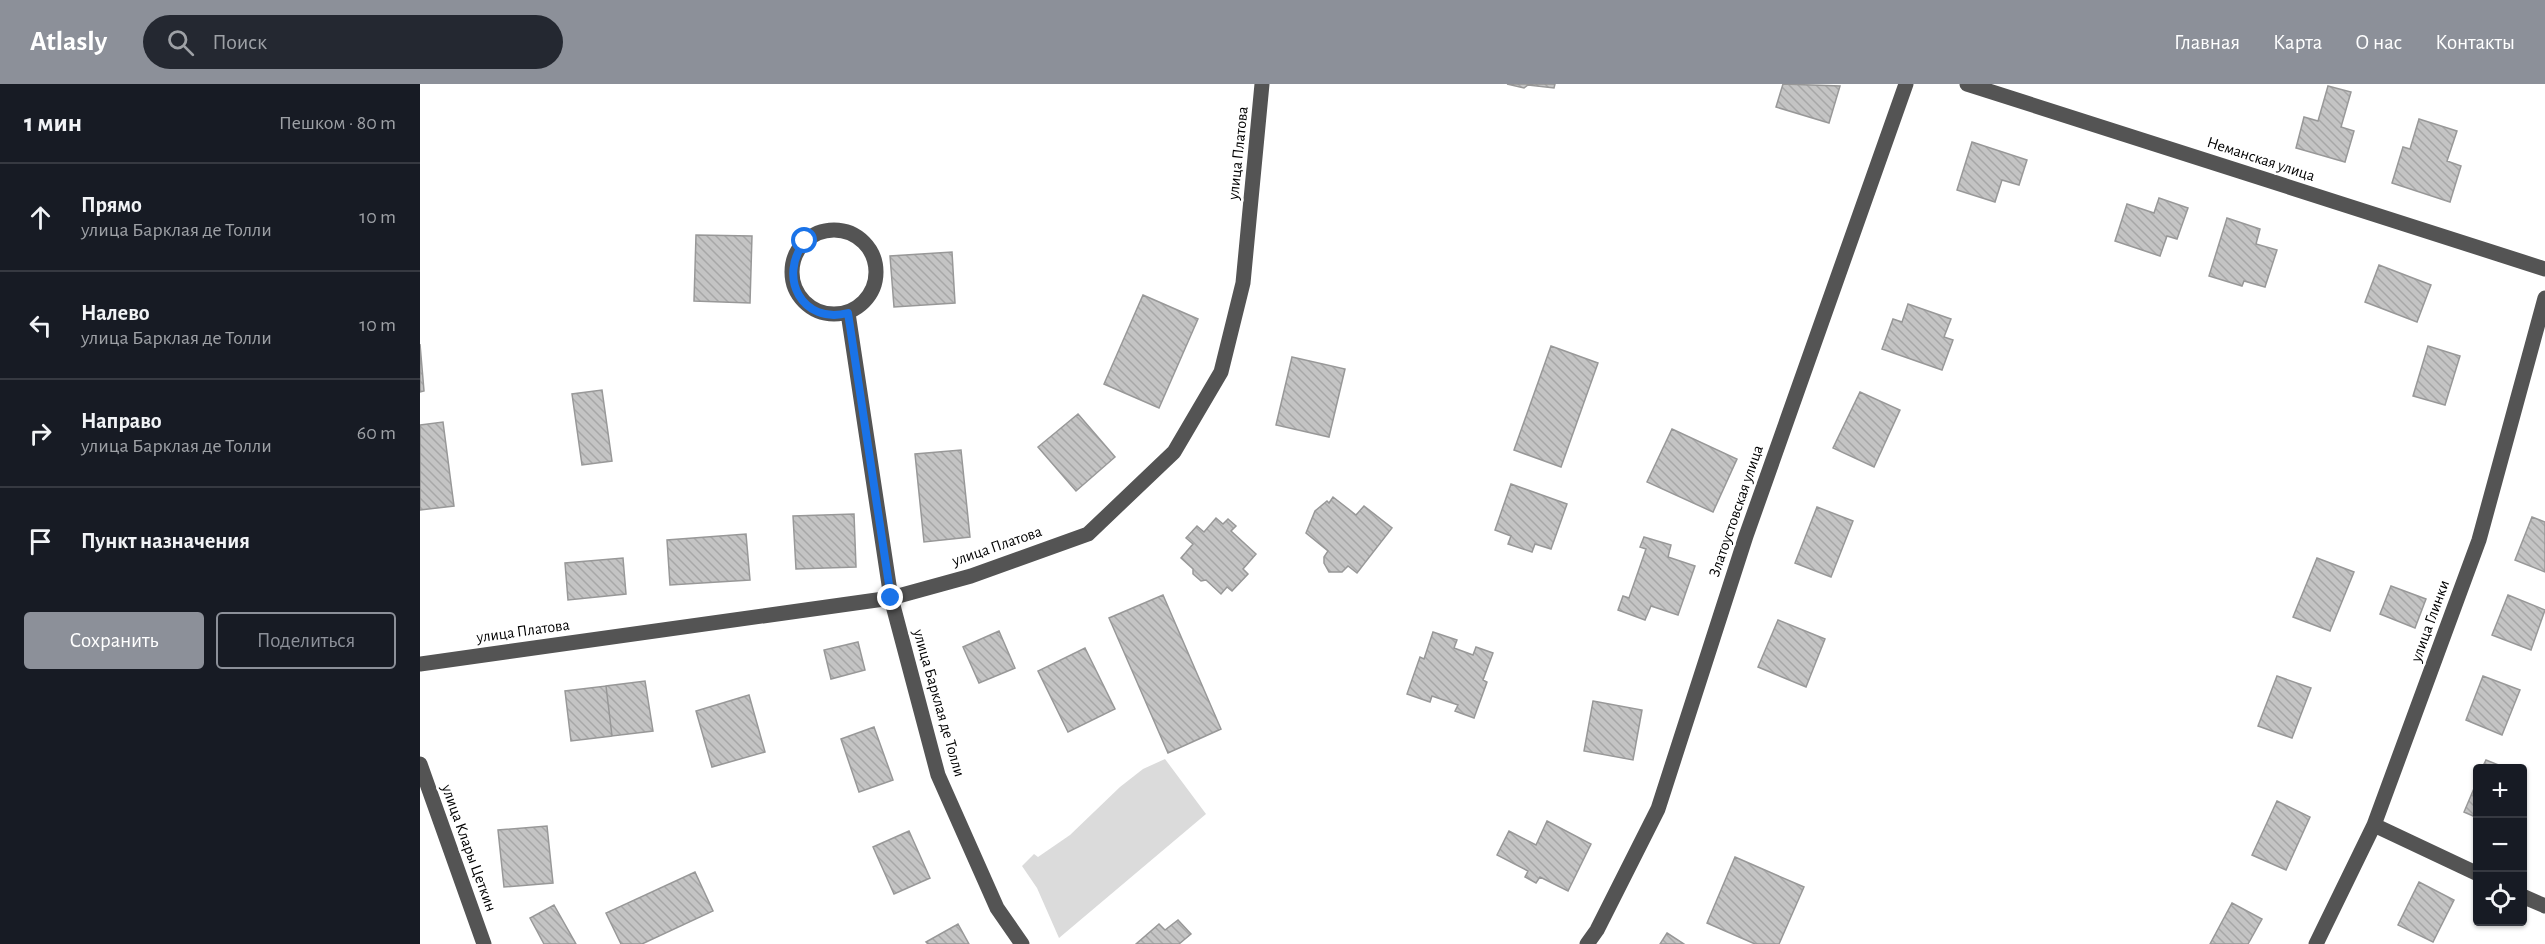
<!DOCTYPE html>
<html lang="ru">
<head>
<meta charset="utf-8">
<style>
  :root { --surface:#171b24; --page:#242831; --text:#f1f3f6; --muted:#9ea1a6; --line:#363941; --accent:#8c9099 }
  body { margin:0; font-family:"Alegreya Sans",sans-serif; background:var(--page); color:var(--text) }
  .controls { position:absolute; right:18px; bottom:18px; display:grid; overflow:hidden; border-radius:6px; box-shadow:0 2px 4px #0004 }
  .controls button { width:54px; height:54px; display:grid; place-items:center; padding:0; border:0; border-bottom:2px solid var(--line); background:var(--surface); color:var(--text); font:30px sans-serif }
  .stop { position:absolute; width:18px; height:18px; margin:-14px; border:4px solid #1a73e8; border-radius:50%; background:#fff }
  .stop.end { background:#1a73e8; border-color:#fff; box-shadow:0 2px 6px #0008 }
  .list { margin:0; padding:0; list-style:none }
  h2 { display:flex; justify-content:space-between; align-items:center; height:78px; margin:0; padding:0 24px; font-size:26px }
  h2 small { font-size:20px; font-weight:400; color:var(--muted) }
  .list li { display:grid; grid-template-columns:39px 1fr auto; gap:18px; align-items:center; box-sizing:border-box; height:108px; padding:0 24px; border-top:2px solid var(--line) }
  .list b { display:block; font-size:22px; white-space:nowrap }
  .list p { margin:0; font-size:20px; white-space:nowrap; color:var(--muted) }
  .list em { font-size:20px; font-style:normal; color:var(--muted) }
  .actions { display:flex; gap:12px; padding:18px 24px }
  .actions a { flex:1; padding:14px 0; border:2px solid var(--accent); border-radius:6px; text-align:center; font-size:21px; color:var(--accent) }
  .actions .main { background:var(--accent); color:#fff }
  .icon { flex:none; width:33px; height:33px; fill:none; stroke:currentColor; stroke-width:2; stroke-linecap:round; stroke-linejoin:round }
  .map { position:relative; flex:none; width:2125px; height:860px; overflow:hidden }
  header { display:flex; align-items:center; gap:36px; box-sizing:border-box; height:84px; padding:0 30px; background:var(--accent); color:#fff }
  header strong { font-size:28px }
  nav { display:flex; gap:33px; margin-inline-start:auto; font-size:21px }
  .search { width:420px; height:54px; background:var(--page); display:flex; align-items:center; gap:15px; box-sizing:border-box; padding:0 21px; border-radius:33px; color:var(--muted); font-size:22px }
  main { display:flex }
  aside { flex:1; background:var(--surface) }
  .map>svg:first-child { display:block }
  .green { fill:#dbdbdb }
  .building { fill:url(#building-back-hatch); stroke:#989898; stroke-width:1.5 }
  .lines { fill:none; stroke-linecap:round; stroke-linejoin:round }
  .minor { stroke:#545454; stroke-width:15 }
  .route { stroke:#1a73e8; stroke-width:8 }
  .labels { text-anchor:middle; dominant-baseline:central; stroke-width:5; stroke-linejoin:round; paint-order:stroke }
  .street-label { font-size:16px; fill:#000; stroke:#fff }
</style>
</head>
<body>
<header>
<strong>Atlasly</strong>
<div class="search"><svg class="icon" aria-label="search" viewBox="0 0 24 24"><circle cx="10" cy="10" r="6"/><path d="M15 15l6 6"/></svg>Поиск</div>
<nav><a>Главная</a><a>Карта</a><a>О нас</a><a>Контакты</a></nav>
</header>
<main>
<aside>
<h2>1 мин<small>Пешком · 80 m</small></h2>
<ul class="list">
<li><svg class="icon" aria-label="ahead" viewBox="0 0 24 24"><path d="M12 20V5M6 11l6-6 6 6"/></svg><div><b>Прямо</b><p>улица Барклая де Толли</p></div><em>10 m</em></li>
<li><svg class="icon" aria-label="left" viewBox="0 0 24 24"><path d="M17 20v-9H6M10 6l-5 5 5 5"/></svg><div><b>Налево</b><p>улица Барклая де Толли</p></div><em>10 m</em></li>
<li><svg class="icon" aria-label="right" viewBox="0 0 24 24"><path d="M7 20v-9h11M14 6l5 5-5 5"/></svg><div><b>Направо</b><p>улица Барклая де Толли</p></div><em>60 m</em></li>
<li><svg class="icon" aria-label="arrive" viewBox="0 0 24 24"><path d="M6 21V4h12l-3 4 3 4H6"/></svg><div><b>Пункт назначения</b></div></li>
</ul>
<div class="actions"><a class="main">Сохранить</a><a>Поделиться</a></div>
</aside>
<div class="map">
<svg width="2125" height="860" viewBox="0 0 2125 860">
  <defs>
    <pattern id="building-back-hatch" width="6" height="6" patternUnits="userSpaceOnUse" patternTransform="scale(1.5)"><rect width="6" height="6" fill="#c4c4c4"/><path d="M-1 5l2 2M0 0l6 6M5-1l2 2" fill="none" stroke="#a7a7a7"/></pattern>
  </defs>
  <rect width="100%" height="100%" fill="#fff"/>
  <path class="green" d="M745,675l41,55 -147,124 -22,-50 -15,-22 12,-12 4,3 32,-22 50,-48 23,-18z"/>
  <path class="building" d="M1087,0h48l-1,4 -26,-3 -4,3z
    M1363,0l57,2 -11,37 -53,-16z
    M1908,2l23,6 -10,35 13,4 -9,31 -49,-14 8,-31 14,4z
    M1999,35l38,12 -10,30 14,5 -11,36 -58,-19 11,-36 7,2z
    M1552,58l55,18 -8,25 -17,-5 -7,22 -38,-12z
    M1739,114l29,10 -11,31 -10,-3 -7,20 -45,-15 12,-37 27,9z
    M1807,134l33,11 -4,15 21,6 -12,37 -21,-6 -2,5 -33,-10z
    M276,151l56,1 -2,67 -56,-2z
    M532,168l3,51 -61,4 -4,-51z
    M1959,181l52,20 -14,37 -52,-20z
    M723,211l55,24 -39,89 -55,-24z
    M1488,220l43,15 -7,18 9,3 -11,30 -60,-21 11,-30 9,3z
    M0,260l4,47 -4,1z
    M1131,262l47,17 -37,104 -47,-17z
    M2008,262l32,10 -15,49 -32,-9z
    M872,273l53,12 -16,68 -53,-12z
    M182,306l10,71 -30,4 -10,-71z
    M1440,308l40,18 -26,57 -41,-19z
    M658,330l37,43 -39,34 -38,-44z
    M23,338l11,84 -34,4v-85z
    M1252,345l65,30 -24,53 -66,-30z
    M541,366l9,87 -46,5 -9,-88z
    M1091,400l56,20 -16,45 -16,-5 -3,8 -24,-8 3,-8 -16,-6z
    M913,413l23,18 8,-9 28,22 -35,45 -9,-7 -6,6h-13l-5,-9v-6l4,-6 -22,-18 9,-22 12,-10 2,2z
    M1397,423l36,14 -22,56 -36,-14z
    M434,430l2,53 -60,2 -3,-53z
    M2112,433l13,5v50l-30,-12z
    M796,434l7,6 5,-5 8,7 -5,5 25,23 -13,15 5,5 -16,17 -5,-4 -6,7 -15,-14 -5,1 -8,-7v-5l-12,-11 12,-14 -7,-6 11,-12 7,6z
    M326,450l4,46 -80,5 -3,-45z
    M1224,453l27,8 -3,12 27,9 -17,49 -27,-9 -6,14 -27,-10 5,-14 6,2 17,-49 -6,-2z
    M203,474l3,36 -58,6 -3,-37z
    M1897,474l37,14 -24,59 -37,-14z
    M1971,502l35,13 -11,29 -35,-14z
    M743,511l58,134 -53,24 -59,-135z
    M2088,511l37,15 -14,40 -39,-15z
    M1358,536l47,19 -19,48 -48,-20z
    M579,547l16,37 -36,15 -16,-36z
    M1013,548l24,8 -3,8 19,7 3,-8 17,6 -10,27 4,2 -13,36 -19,-7 3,-6 -26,-9 -2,6 -23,-8 13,-37 4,2z
    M438,558l7,28 -34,9 -7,-29z
    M665,564l30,61 -47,23 -30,-61z
    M1857,592l34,12 -19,50 -34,-12z
    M2063,592l37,14 -18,45 -36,-15z
    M225,597l8,50 -41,5 -6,-50z
    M186,602l6,50 -41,5 -6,-50z
    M329,611l16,57 -53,15 -16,-56z
    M1173,617l49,9 -9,50 -49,-9z
    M454,643l19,53 -34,12 -18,-53z
    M2066,676l20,8h-24z
    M2058,695v39l-14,-6z
    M1857,717l33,16 -24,53 -34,-15z
    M1127,737l44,23 -23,47 -28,-14 -4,6 -11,-6 3,-6 -31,-16 12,-24 27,14z
    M127,742l6,57 -49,4 -6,-57z
    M489,747l21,47 -36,16 -21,-47z
    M1315,773l69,30 -25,57h-24l-48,-21z
    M275,788l18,39 -71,33h-21l-15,-31z
    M1999,798l35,18 -21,42 -35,-17z
    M1812,819l30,16 -14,25h-38z
    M134,821l22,39h-32l-14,-26z
    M758,836l13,14 -12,10h-43l23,-20 6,6z
    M538,840l11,20h-41l-2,-2z
    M1247,849l17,11h-24z"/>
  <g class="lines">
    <path class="minor" d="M1547,0l578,185
      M372 188a42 42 0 1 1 84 0a42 42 0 1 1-84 0Z
      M428,229l43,285 47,177 59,133 25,36
      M0,580l471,-66 80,-22 117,-42 86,-82 47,-80 22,-89 19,-199
      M0,680l64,180
      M1954,741l104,49
      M2102,812l23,10
      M1167,860l10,-14 61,-121 88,-273 160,-452
      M1896,860l58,-119 105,-285 66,-242"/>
  </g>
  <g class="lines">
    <path class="route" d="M385,157c-28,36 -3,84 43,72l43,285"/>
  </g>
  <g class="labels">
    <g class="street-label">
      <text transform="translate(818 69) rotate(-84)">улица Платова</text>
      <text transform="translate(1841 75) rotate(18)">Неманская улица</text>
      <text transform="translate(1316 427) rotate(-71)">Златоустовская улица</text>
      <text transform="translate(577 462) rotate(-19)">улица Платова</text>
      <text transform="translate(2010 537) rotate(-70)">улица Глинки</text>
      <text transform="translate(103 547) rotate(-8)">улица Платова</text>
      <text transform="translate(519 619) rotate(74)">улица Барклая де Толли</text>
      <text transform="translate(49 764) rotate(70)">улица Клары Цеткин</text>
    </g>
  </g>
</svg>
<div class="controls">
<button>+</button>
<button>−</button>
<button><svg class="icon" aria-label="locate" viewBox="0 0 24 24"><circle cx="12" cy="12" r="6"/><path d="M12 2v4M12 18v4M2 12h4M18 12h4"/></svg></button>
</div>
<div class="stop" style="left:385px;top:157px"></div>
<div class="stop end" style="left:471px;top:514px"></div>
</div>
</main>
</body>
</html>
